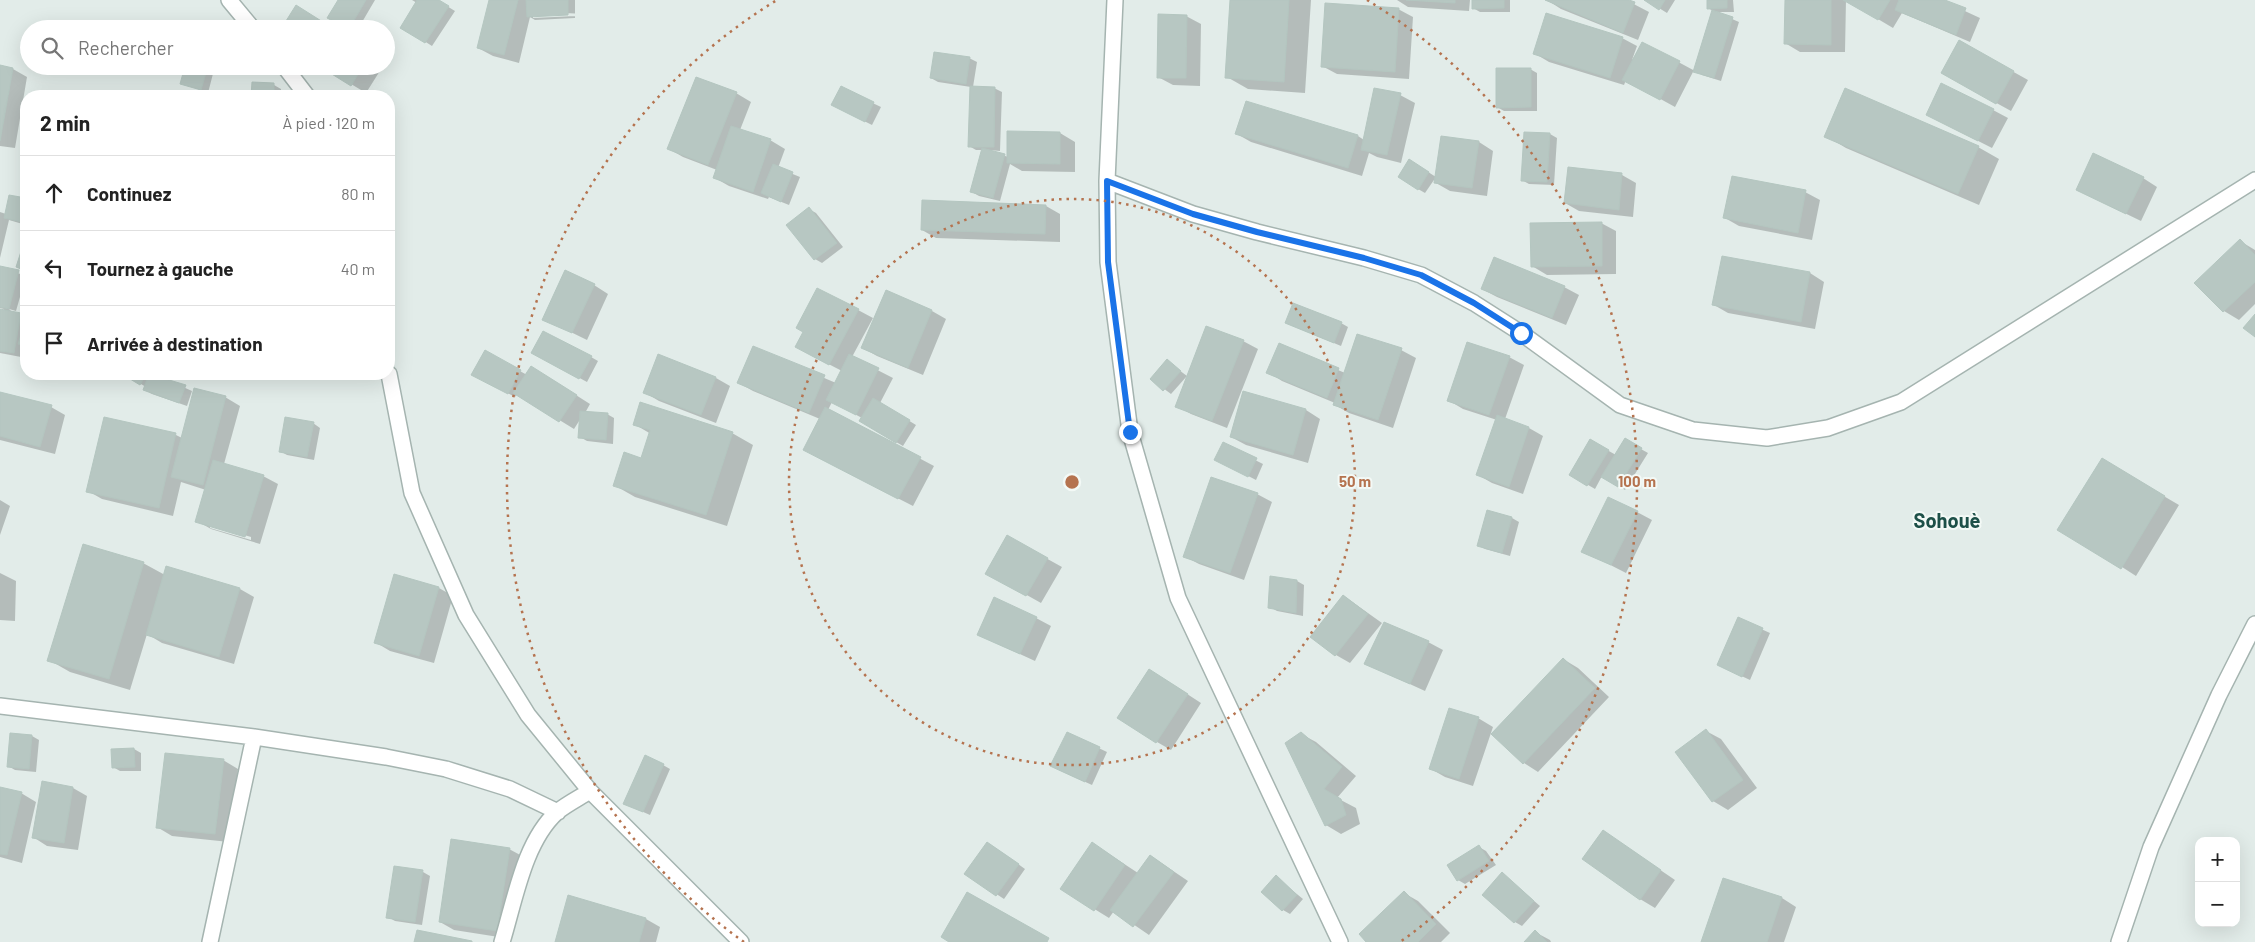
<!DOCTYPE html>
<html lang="fr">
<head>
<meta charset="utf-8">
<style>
  :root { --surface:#fff; --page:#f2f2f2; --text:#222; --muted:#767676; --line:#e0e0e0 }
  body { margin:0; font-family:Barlow,sans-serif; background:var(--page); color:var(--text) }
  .controls { position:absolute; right:15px; bottom:15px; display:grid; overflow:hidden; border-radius:10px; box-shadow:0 5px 20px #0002 }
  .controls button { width:45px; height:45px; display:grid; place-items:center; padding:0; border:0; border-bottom:1px solid var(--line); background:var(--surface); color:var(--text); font:25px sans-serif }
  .stop { position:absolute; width:15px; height:15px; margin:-11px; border:4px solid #1a73e8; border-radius:50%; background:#fff }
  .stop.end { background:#1a73e8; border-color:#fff; box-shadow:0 1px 5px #0008 }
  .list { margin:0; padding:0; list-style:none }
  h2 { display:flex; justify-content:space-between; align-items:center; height:65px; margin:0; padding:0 20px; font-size:21px }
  h2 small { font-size:16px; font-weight:400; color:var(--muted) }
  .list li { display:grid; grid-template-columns:32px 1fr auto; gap:15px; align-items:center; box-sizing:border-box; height:75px; padding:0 20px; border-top:1px solid var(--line) }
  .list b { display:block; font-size:19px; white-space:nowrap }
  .list em { font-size:16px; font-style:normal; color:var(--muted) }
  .icon { flex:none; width:28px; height:28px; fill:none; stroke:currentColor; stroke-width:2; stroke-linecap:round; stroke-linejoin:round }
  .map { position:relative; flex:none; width:2255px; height:942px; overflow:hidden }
  .search { position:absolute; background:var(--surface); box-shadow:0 5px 20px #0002; left:20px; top:20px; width:375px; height:55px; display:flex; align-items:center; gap:12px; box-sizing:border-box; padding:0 18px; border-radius:28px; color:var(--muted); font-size:19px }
  .panel { position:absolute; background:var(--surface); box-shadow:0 5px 20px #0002; left:20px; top:90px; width:375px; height:290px; border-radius:20px }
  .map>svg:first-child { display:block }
  .shadow { fill:#0003; fill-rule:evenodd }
  .building { fill:#b7c7c2; stroke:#b4c6c0 }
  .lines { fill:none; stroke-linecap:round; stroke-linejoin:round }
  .minor-casing { stroke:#a5b4b0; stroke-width:18 }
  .minor { stroke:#fff; stroke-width:15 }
  .route { stroke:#1a73e8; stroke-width:6 }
  .ring { fill:none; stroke:#b5734f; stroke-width:2.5; stroke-dasharray:2.5 5 }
  .labels { text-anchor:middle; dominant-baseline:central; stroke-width:4; stroke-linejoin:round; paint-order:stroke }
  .quarter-label { font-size:20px; font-weight:bold; fill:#1d5048; stroke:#f3f9f6 }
  .centre { fill:#b5734f; stroke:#f3f9f6; stroke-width:2.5 }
  .ring-label { font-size:15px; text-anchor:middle; font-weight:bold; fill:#b5734f; stroke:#f3f9f6; stroke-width:4; stroke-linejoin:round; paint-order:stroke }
</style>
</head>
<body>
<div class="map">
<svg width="2255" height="942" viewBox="0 0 2255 942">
  <rect width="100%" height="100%" fill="#e2ece9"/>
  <path class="shadow" d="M340,0h35l-17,29h-9z
    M412,0h25l18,11 -23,35 -30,-19 15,-24z
    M490,0h85v18l-40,2 -5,-3 -11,46 -26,-7 -15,-8zM575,13v3l-42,2v-3z
    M1232,0h79l-6,93 -57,-4 -21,-12z
    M1397,0h73l-1,11 -61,-4z
    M1473,0h37v12h-30l-7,-4z
    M1547,0h79l23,12 -11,28 -77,-31z
    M1646,0h29l-8,13z
    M1708,0h25l1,12h-18l23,10 -18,59 -19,-6 -8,-5 -19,37 -49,-27 -2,5 -75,-23 -15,-9 88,-15 15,8 -5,14 11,-17 52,28 18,-60 -5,-3z
    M1786,0h60l-1,52h-45l-15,-9z
    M1846,0h95l39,18 -10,24 -68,-29 -9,15z
    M1398,9l15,8 -4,62 -72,-5 -15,-8z
    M1186,16l15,8 -1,62 -27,-1 -15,-8z
    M1960,42l68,38 -17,31 -69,-38z
    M969,58l8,4 -4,25 21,1 8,4 -2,59 -11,-1 19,7 1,-25 51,1 15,9v30l-53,-1 -12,-7 -10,37 -21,-5 -7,-4 11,-42h-7l-7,-4 2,-59 -33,-5 -7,-4z
    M186,66h29l-7,27 -26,-10z
    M321,66h62l-17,27z
    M0,67l13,2 14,8 -12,71 -15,-2z
    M1530,69l7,4v38h-33l-7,-4z
    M253,84l21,1 7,4v7h-29z
    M841,88l40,19 -9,18 -32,-16z
    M736,93l15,9 -11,28 30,10 15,9 -7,19 22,9 -11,28 -20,-8 -1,2 -39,-13 -14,-8 2,-8 -34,-13 -14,-8z
    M1400,95l15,8 -14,60 -24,-6 -8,-4 -7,23 -111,-34 -14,-8 121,2 6,4z
    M1993,110l15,8 -16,30 -65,-33z
    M1550,134l7,4 -3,47 -25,-1 -7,-4z
    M1826,136l152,11 21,12 -20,46 -133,-57z
    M1442,137l37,5 14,9 -6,45 -37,-5 -14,-8z
    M1417,165l19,12 -11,16 -7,-4z
    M1569,169l53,6 14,8 -3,34 -54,-6 -14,-8z
    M2143,178l14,9 -16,34 -64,-31z
    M1805,192l15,8 -8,40 -73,-14 -14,-8z
    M10,196l16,4v25l-17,-5 -9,38v-46l6,2z
    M1046,206l14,8v28l-124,-4 -14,-8z
    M809,209l7,4 27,34 -21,16 -7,-4z
    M1601,223l15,8v43l-69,1 -15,-9z
    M2240,241l15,9v54l-16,16 -15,-9 -28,-28z
    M1723,257l87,16 14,9 -9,47 -87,-16 -14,-8z
    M0,267l26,9 -10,35 -7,-2 4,4 13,4v31l-3,-2 -2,11 -21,-4v-42h4v-2l-4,-1z
    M594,285l14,9 -21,46 -43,-21z
    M1564,287l15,8 -13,30 -69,-28 -15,-8z
    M886,292l46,19 14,8 -23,56 -46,-19 -14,-8z
    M858,310l15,8 -21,39 41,21 -13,25 36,22 -13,21 -43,-25 2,-3 -30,-16 -4,8 106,56 -21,40 -94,-48 1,-39 -67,-28 -14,-8 15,-35 82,35 6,-12 -31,-16z
    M1286,323h55l7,4 -7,19z
    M1243,341l15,8 -31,79 -36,-14 -14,-8z
    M1280,345l65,28 56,-23 15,8 -23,70 -44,-15 -14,-8v-2l-53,-22 -14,-9z
    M485,351l42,24 19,1 44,28 -5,9 22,1 7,4 -1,26 -26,-3 -7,-4 1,-19 -7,11 -57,-35 -2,3 -35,-19z
    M533,353l58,4 7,4 -11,21z
    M659,356l57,22 14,8 -14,37 -57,-22 -15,-9z
    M1509,357l15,8 -19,54 24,9 14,8 -20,58 -31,-11 -14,-8 19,-55 -34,-11 -15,-9z
    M1167,361l20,15 -16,18 -20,-15z
    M124,374h42l-3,4 29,13 -5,15 -35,-12 -7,-4 1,-3z
    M261,374h20v3z
    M0,393l51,14 14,8 -10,39 -55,-14z
    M1244,393l62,17 14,9 -12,44 -62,-18 -15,-8z
    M225,397l15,9 -16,58 39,12 15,8 -18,60 -49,-15 -14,-8 9,-31 -25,-8 -8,34 -71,-17 -14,-8 17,-73 71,17 6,3zM210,525l41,12v3l-41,-12z
    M313,423l7,5 -6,32 -27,-5 -7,-4z
    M634,424l98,9 21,12 -26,81 -92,-29 -21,-12 28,-26 9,-25z
    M1625,440l23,13 -23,37 -23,-14 -7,13 -24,-14 20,-34 25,14z
    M1223,444l40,20 -7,16 -33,-17z
    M2102,460l77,45 -43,71 -14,-9z
    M1257,494l15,8 -28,78 -45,-16 -15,-8z
    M0,500l10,6 -10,29z
    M1488,511l24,7 7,4 -9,34 -25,-7 -7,-4z
    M1637,512l15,8 -26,53 -43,-22z
    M1008,537l54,30 -21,36 -54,-30z
    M143,563l22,12 75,14 14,8 -20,67 -72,-21 -15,-9 -17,56 -60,-18 -21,-12z
    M0,573l16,8 -1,40 -15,-1z
    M1297,581l7,4 -1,31 -26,-5 -7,-4z
    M439,588l14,8 -19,67 -44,-12 -15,-9z
    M1344,596l38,27 -32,40 -14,-8z
    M1036,618l15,8 -16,35 -57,-26z
    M1739,619l31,14 -20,47 -32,-15z
    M1428,642l15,8 -18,41 -59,-27z
    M1563,659l15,9 31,29 -71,75 -14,-9z
    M1164,679l37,24 -30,47 -14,-8z
    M1478,718l15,9 -20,59 -28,-9 -14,-8z
    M1706,731l15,8 36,49 -29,22 -15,-9 -37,-49z
    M1067,733l40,19 -15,33 -33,-15z
    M1301,734l15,8 40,34 -19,22 19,10 4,16 -19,10 -15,-9z
    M32,736l7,4 -3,32 -21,-2 -7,-4z
    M134,749l7,4v18h-21l-7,-4z
    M223,760l15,9 -9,73 -57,-6 -15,-9z
    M663,765l7,4 -20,46 -25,-11z
    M43,782l30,6 14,8 -9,54 -31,-4 -14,-9z
    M0,788l21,5 15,9 -14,61 -22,-6z
    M1603,831l72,49 -20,28 -15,-9z
    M994,847l31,22 -21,30 -38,-25z
    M1479,847l7,4 10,14 -31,19 -7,-4z
    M509,849l15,8 -13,82 -57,-9 -14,-8z
    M1106,852l32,21 13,-17 37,25 -39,54 -35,-24 -5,7 -47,-29z
    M423,872l7,4 -8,49 -27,-4 -7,-4z
    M1503,874l37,32 -18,20 -7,-4z
    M1276,877l27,22 -13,15 -7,-4z
    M1724,879l58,19 14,9 -12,35h-82z
    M1404,893l14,8 32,32 -9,9h-73z
    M569,897l77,22 14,8 -4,15h-100z
    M1535,932l15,8 1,2h-26z"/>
  <path class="building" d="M338,0h28l-17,29 -22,-11z
    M417,0h22l10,6 -24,37 -25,-15z
    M489,0h29l-14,55 -27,-7z
    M526,0h42v15l-41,2z
    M1230,0h59l-5,82 -59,-4z
    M1406,0h49v3z
    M1472,0h32v8l-32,1z
    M1545,0h84l6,2 -12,31z
    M1644,0h21l-6,10z
    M1707,0h20v8l-20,1z
    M1785,0h46v45l-47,-1z
    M1843,0h47l-12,20z
    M1899,0h46l21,8 -10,27 -61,-25z
    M1325,3l74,5 -4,64 -74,-5z
    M296,5l38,24h-53z
    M1712,10l21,7 -19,61 -21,-6z
    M1546,13l77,24 -13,41 -77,-24z
    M1158,14l29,1 -1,63h-29z
    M1959,40l55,31 -18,33 -55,-31z
    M1642,42l38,19 -20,39 -38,-20z
    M934,52l36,5 -4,27 -36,-6z
    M0,65l13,3 -13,73z
    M185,66h23l-7,24 -21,-6z
    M319,66h44l-12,20z
    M1496,68h35v39l-35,1z
    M696,77l41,15 -29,73 -41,-16z
    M252,82l22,1v13h-23z
    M1941,83l53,26 -16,32 -52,-26z
    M841,86l33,16 -9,20 -34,-17z
    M970,86l25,1 -1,60h-26z
    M1374,88l27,5 -14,62 -26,-5z
    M1845,88l134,58 -21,48 -134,-57z
    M1246,101l112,34 -10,33 -113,-34z
    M731,126l40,13 -18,53 -40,-14z
    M1007,131l53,1v32l-53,-1z
    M1524,132l26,1 -3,49 -26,-1z
    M1441,136l38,5 -7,47 -38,-5z
    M982,148l23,6 -12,44 -23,-6z
    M2093,153l51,24 -18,37 -50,-24z
    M1409,159l20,13 -11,18 -20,-13z
    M773,164l20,8 -12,30 -20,-9z
    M1568,167l54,6 -3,37 -55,-7z
    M1732,176l74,14 -8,43 -75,-15z
    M9,195l17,3v25l-22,-5z
    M922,200l124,5 -1,29 -124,-4z
    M809,207l28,36 -23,17 -28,-35z
    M1602,222v44l-71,1 -1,-44z
    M26,236v35l-10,-4z
    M2240,239l15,16v27l-32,30 -29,-29z
    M1722,256l88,16 -9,50 -89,-17z
    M1494,257l71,29 -13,32 -71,-29z
    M0,266l19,4 -10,39 -9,-2z
    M565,270l30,14 -23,49 -30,-13z
    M817,288l42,21 -30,56 -34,-18 8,-15 -7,-4z
    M886,290l46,20 -24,58 -47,-20z
    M1293,303l49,19 -8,21 -49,-20z
    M0,309l21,4 -7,40 -14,-2z
    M2255,314v23l-12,-9z
    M26,320v27l-8,-3z
    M1206,326l38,14 -32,81 -37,-14z
    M543,331l49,25 -13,23 -48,-26z
    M1357,334l45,14 -24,72 -45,-15z
    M1467,342l43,14 -21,59 -42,-14z
    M1279,343l60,25 -12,30 -61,-25z
    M753,346l72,29 -16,38 -72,-30z
    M485,350l36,20 -13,24 -37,-19z
    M658,354l58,23 -15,38 -58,-22z
    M849,354l30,14 -23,47 -30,-15z
    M1167,359l14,12 -18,20 -13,-12z
    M531,366l46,29 -18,27 -46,-29z
    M122,374h24l-6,11z
    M149,374l37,11 -7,18 -36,-13z
    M194,388l32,8 -23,89 -32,-8z
    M1243,391l63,18 -13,46 -63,-18z
    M0,392l52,13 -12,42 -40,-11z
    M873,398l37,22 -14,23 -37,-22z
    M640,402l93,30 -27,83 -93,-29 11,-34 17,6 9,-28 -17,-5z
    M825,407l96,50 -23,42 -95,-49z
    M580,411l28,2 -2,27 -28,-2z
    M1497,415l32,12 -20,60 -33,-12z
    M104,417l72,16 -17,75 -73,-16z
    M285,417l29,5 -7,35 -28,-5z
    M1625,438l17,10 -24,39 -17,-10z
    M1590,439l19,11 -22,36 -18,-11z
    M1223,442l34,16 -9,19 -34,-17z
    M2102,458l63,38 -44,73 -64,-39z
    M213,460l51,15 -19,62 -50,-15z
    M1211,477l47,16 -28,80 -47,-16z
    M1608,497l30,14 -27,54 -30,-13z
    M1487,510l25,7 -10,36 -25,-7z
    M1007,535l41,23 -22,38 -41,-22z
    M83,544l61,18 -35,117 -62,-18z
    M166,566l74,22 -21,69 -73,-22z
    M394,574l45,13 -20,69 -45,-13z
    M1270,576l27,4 -1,33 -28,-5z
    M1343,595l25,19 -33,42 -25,-19z
    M994,597l43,20 -17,37 -43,-19z
    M1738,617l25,11 -21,49 -25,-12z
    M1384,622l45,19 -19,43 -46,-20z
    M1563,658l32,30 -72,76 -32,-30z
    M1149,669l39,25 -32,49 -39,-25z
    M1449,708l30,9 -20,62 -30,-10z
    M1706,729l37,51 -31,22 -37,-50z
    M1067,732l33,15 -15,35 -35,-16z
    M1301,732l41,35 -18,22 17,10 5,16 -21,11 -40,-83z
    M10,733l22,2 -3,34 -22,-2z
    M134,748l1,19 -23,1 -1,-19z
    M165,753l59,6 -9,75 -59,-6z
    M645,755l19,9 -21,48 -20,-8z
    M42,781l31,6 -9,56 -32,-5z
    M0,787l22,5 -15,63 -7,-1z
    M1603,830l58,40 -21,30 -58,-41z
    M451,839l59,9 -13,83 -58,-9z
    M987,842l32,22 -23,32 -32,-22z
    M1092,842l33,23 -31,46 -34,-22z
    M1479,845l10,16 -32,20 -10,-16z
    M1150,855l24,17 -41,55 -23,-17z
    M394,866l29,4 -8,52 -29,-4z
    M1502,872l32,29 -20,22 -32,-28z
    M1276,875l21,20 -15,16 -21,-19z
    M1723,878l59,19 -15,45h-66z
    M1404,891l32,33 -18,18h-52l-7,-8z
    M967,892l82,46 -2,4h-98l-8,-5z
    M568,895l78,23 -7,24h-84z
    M417,930l55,11v1h-58z
    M1535,930l12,12h-23z"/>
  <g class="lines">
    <g class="minor-casing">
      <path id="minor" d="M229,0l24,29
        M1115,0l-8,181 1,81 22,170 48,166 162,344
        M284,66l23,30
        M1107,181l86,33 64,18 107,26 57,17 53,28 47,30 99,72 73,25 74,8 61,-10 73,-26 354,-222
        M389,374l23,119 54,122 62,100 62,76 151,151
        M0,706l254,31 132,20 60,12 64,20 48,23
        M210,942l44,-205
        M502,942c13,-42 22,-100 55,-130 10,-8 22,-14 33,-21
        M2119,942l32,-95 68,-152 36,-71"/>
    </g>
    <use href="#minor" class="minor"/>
  </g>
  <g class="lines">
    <path class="route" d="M1130,432l-22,-170 -1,-81 86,33 64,18 107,26 57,17 53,28 47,30"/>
  </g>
  <g class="ring">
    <circle cx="1072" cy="482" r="283"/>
    <path d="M744 942A565 565 0 0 1 777 0M1367 0A565 565 0 0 1 1400 942"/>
  </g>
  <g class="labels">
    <g class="quarter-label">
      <text x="1947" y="520">Sohouè</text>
    </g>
  </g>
  <circle cx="1072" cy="482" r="8" class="centre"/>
  <g class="ring-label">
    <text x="1355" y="487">50 m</text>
    <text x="1637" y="487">100 m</text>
  </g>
</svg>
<div class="controls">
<button>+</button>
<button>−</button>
</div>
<div class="stop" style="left:1521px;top:333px"></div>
<div class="stop end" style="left:1130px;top:432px"></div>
<div class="search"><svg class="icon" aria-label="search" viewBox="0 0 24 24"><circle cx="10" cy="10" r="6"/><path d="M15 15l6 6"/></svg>Rechercher</div>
<section class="panel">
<h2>2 min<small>À pied · 120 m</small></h2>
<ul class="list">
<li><svg class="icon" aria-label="ahead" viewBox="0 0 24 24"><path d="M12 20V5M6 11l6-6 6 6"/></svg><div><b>Continuez</b></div><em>80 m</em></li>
<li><svg class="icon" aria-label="left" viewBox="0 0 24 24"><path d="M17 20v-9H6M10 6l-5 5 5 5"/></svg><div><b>Tournez à gauche</b></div><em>40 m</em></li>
<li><svg class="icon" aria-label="arrive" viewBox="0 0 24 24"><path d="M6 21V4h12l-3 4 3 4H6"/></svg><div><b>Arrivée à destination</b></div></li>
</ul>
</section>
</div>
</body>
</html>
